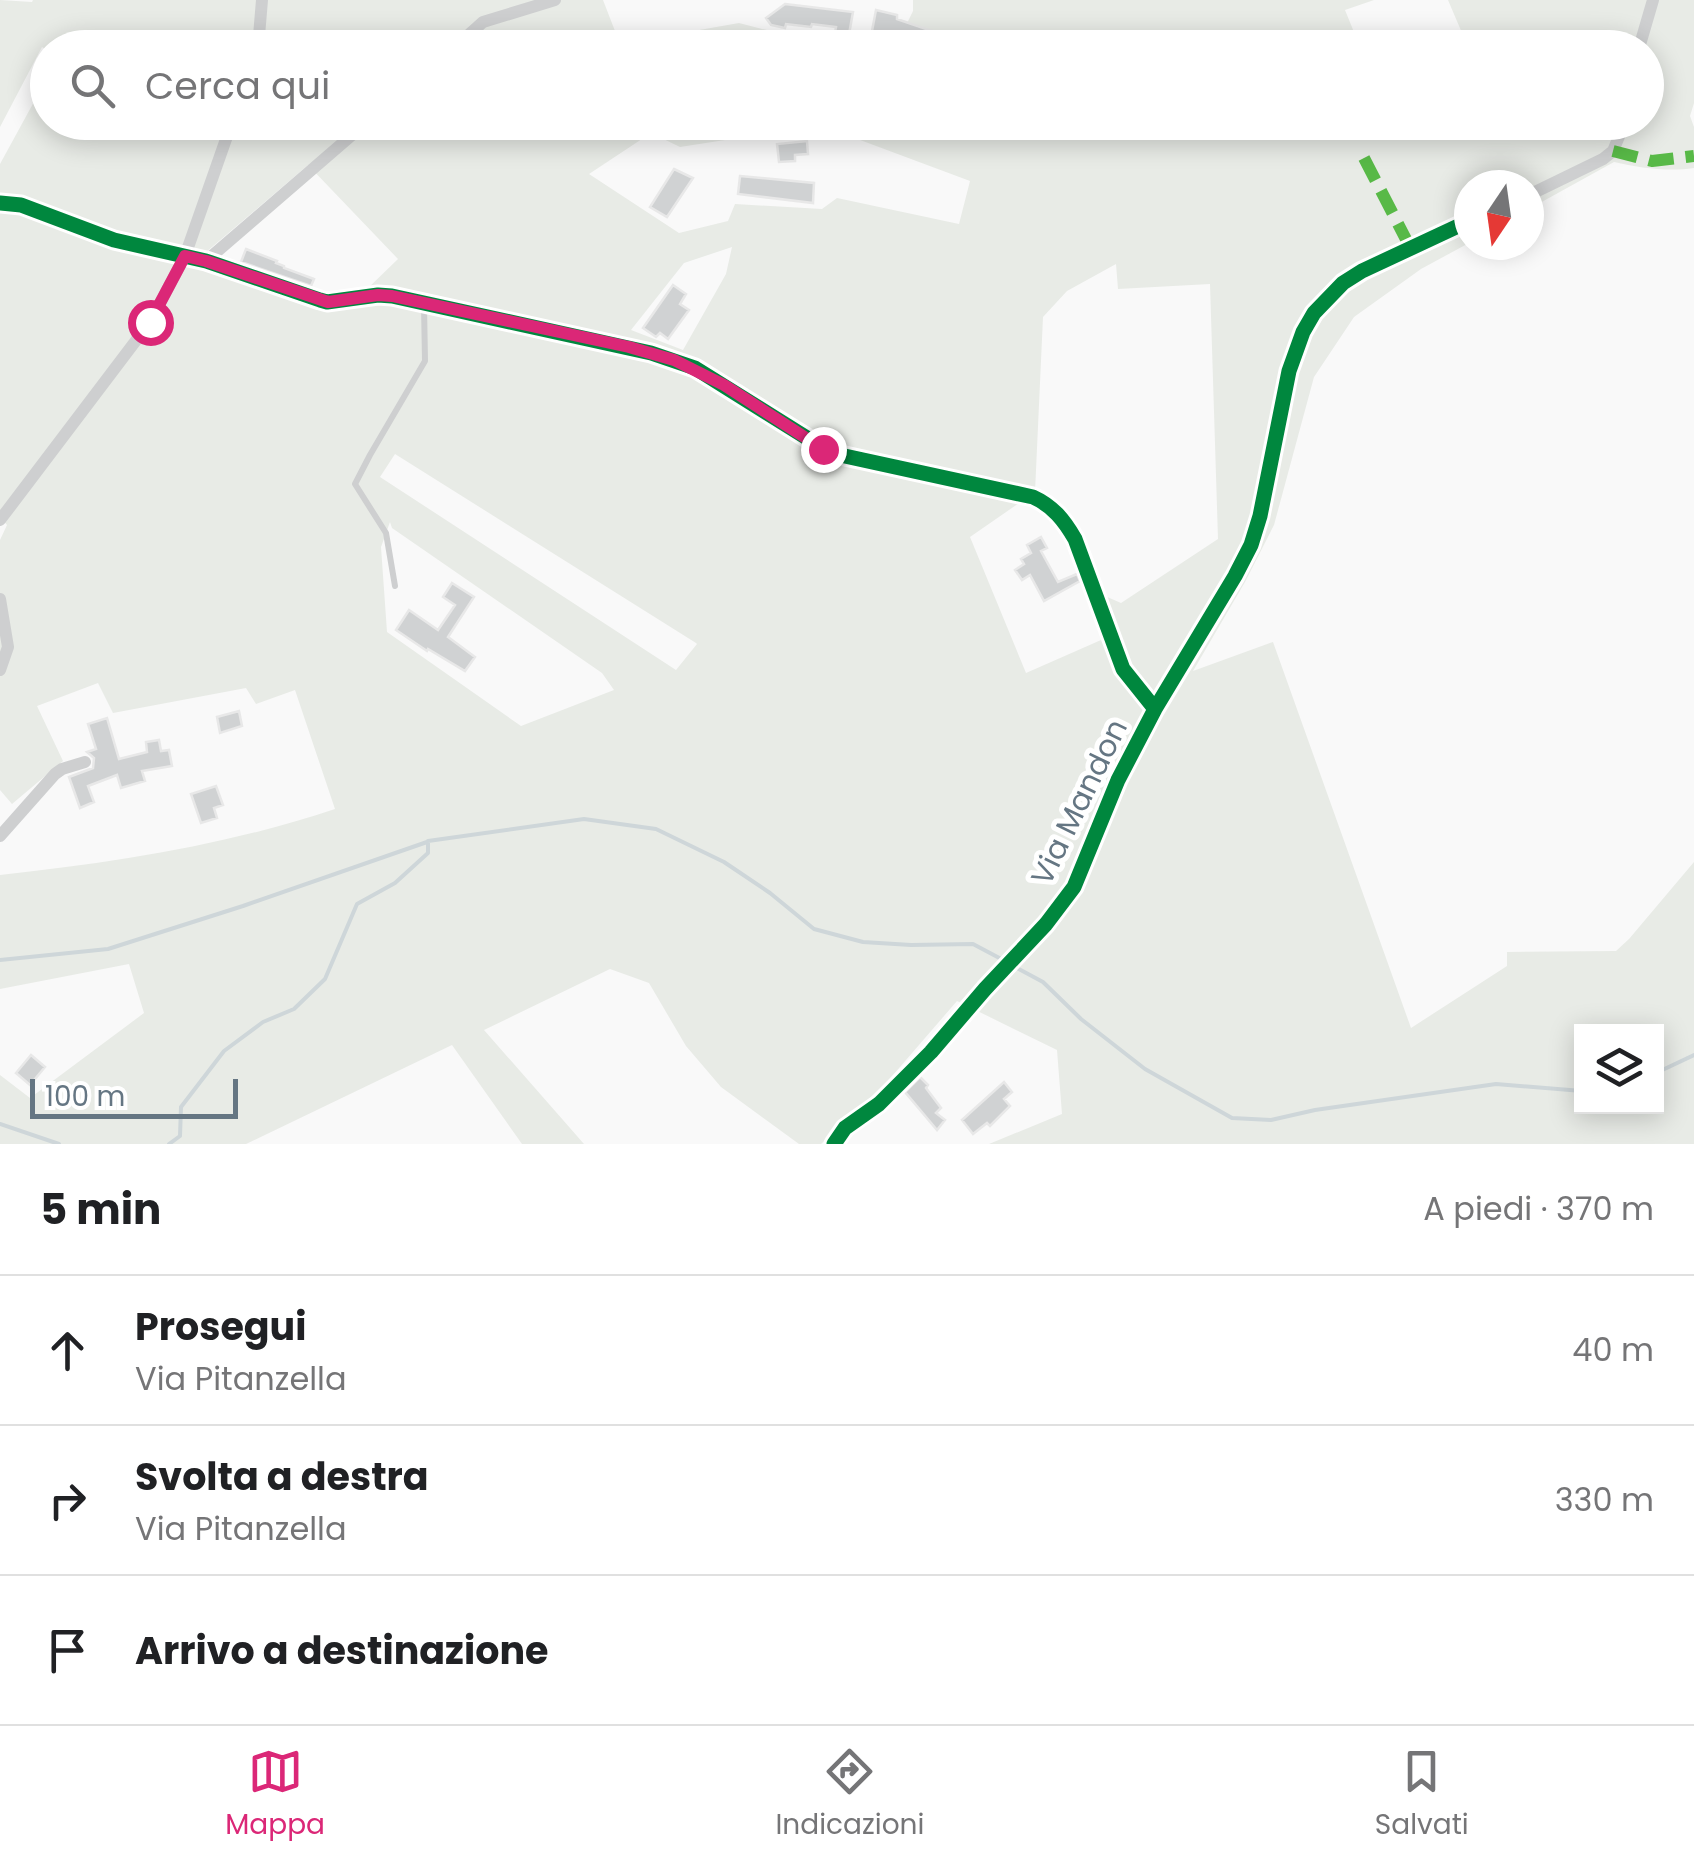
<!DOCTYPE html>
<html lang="it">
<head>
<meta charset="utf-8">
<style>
  :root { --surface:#fff; --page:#f2f2f2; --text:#202124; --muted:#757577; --line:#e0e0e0; --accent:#db2777 }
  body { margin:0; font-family:Poppins,sans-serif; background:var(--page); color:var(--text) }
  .controls { position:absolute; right:30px; bottom:30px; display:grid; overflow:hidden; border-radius:0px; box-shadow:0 5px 25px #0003 }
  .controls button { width:90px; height:90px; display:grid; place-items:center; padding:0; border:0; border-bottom:2px solid var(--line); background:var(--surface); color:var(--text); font:50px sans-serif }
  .compass { position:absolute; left:1454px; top:170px; width:90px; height:90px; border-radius:50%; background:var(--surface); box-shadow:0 5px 25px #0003; rotate:193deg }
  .scale { position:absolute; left:30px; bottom:25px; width:208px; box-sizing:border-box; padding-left:10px; border:5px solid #657683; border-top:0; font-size:28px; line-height:35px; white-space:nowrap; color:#657683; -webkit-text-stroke:8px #fff; paint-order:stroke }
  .stop { position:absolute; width:30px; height:30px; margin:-22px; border:8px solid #db2777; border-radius:50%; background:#fff }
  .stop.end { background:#db2777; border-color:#fff; box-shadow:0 2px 10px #0008 }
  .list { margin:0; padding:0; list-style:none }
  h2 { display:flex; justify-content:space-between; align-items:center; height:130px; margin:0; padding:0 40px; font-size:42px }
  h2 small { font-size:32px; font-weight:400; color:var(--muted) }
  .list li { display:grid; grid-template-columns:65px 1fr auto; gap:30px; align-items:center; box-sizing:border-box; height:150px; padding:0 40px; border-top:2px solid var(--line) }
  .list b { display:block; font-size:38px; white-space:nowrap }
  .list p { margin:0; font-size:32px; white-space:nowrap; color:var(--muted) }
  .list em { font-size:32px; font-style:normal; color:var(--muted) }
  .icon { flex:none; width:55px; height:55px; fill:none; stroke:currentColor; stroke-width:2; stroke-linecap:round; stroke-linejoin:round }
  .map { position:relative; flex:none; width:1694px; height:1144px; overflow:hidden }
  .search { position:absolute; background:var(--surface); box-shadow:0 5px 25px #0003; left:30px; right:30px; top:30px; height:110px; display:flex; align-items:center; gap:25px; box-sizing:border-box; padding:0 35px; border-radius:55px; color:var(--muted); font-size:38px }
  .sheet { height:580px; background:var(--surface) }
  nav { display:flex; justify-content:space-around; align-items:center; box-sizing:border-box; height:140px; border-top:2px solid var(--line); background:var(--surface); font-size:28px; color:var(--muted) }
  nav a { display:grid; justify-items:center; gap:5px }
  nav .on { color:var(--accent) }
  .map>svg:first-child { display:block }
  .green { fill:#e8ebe6; fill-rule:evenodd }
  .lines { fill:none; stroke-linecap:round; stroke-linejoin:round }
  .stream { stroke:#ced6d9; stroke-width:4 }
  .building { fill:#d0d2d3; stroke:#e8e8e8; stroke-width:2.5 }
  .service { stroke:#cecfd0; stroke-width:6 }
  .minor { stroke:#cecfd0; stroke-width:12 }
  .quiet { stroke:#58b947; stroke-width:12; stroke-dasharray:25 12; stroke-linecap:butt }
  .cycleway-casing { stroke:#fff; stroke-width:21 }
  .cycleway { stroke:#00873e; stroke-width:15 }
  .route { stroke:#db2777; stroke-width:12 }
  .labels { text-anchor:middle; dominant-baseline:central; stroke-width:10; stroke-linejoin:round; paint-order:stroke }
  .street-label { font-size:30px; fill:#657683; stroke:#fff }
</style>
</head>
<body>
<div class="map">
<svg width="1694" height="1144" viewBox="0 0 1694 1144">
  <rect width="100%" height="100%" fill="#f9f9f9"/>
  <path class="green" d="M0,0l32,2 1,-2h570l17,44 119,-21 94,24 -785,1 -1,2 -5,-3 -42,80z
    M913,0h461l-29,10 15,37 -465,1 18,-37z
    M1448,0h246v103l-4,13 4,11v41c-26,4 -54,0 -80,-6l-85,47v-24h-60v58l-48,26 -67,48 -40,60 -40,148 -29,57 -52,89 80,-29 138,386 96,-62v-14l109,-1 13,-12 65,-77v282h-705l73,-30 -5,-64 -100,-49 -70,81 -66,62h-22l-78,-57 -35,-41 -37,-63 -39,-14 -126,61 100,114h-62l-70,-99 -206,99h-246v-69l30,23 114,-85 -15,-49 -129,25v-114c112,-12 228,-30 335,-66l-40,-119 -39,14 -10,-16 -133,25 -15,-30 -61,23 26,55 -51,43 -12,-14v-250l7,-15 -7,-8v-353l47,-86 1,44 1317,1 -2,14 56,-14 227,-1v-74l-178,-1zM784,131l60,3 126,47 -11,43 -122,-26 -15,11 -87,-5 -7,17 -49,12 -90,-59 62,-41 29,14zM308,165l90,94 -32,31 -39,7 -122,-44zM732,247l-6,27 -43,76 -52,-20 53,-67zM1116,264l2,25 92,-5 8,255 -97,64 -16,-7 12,37 -91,40 -56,-136 65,-45 8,-175 24,-26zM395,454l301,189 1,1 -21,26 -296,-193zM390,522l2,6 210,145 12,17 -93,36 -134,-94 -6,-85zM1582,1032h74v74h-74z"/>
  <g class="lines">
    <path class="stream" d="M0,960l108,-11 135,-43 184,-64
      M1013,966l30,16 38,37 64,50 87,49 39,2 44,-10 181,-26 86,7
      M1656,1073l38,-18
      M0,1124l59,20
      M169,1144l11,-8 1,-29 43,-56 39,-29 31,-13 31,-30 32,-75 38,-21 33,-30v-12l156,-22 72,10 68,33 46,31 44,36 49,13 48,3 62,-1 32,17"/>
  </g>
  <path class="building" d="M785,4l68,8 -5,28 -14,-2 2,-11 -24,-3 -1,3 -25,-3 -1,4 -14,-3 -5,-7z
    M876,10l21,5v4l41,14 -5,15h-11l-16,-6 1,-4 -35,-7z
    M807,141l1,13 -13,1v6l-16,1 -2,-18z
    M674,169l19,9 -26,39 -17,-10z
    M740,176l74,7 -1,20 -75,-9z
    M246,249l31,12 -1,2 8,3v2l30,11 -3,7 -70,-24z
    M673,285l13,9 -6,10 9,6 -21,29 -8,-6 -4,4 -13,-9z
    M1041,537l6,11 -6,3 17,31 19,-8 3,7 -36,20 -14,-26 -8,5 -7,-10 9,-6 -3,-5 10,-6 -4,-8z
    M452,583l22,14 -26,40 27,20 -10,14 -37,-22 -1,2 -31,-21 13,-20 29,20 17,-25 -12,-8z
    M239,711l3,15 -22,7 -3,-16z
    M107,718l12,41 28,-7 -1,-10 13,-2 2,11 8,-1 3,16 -30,5 3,10 -24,7 -4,-13 -29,11 6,16 -14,6 -11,-31 24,-9 1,-10 -7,-6 9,-3 -8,-25z
    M216,786l7,19 -9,3 3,10 -16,5 -10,-29z
    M31,1055l14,12 -15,18 -14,-12z
    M920,1077l8,8 -2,3 15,20 -5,5 9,7 -8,10 -32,-38z
    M1004,1082l8,10 -8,7 6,7 -20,20 -3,-3 -14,11 -11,-14z"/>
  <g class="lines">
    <path class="service" d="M395,586l-9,-53 -31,-49 15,-29 55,-94 -1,-56"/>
    <path class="minor" d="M258,48l4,-48
      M454,48l29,-26 72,-22
      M1639,48l14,-48
      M1529,195l74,-36 10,-8 12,-29
      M0,203l21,2 93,35 92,21 114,39 7,2 51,-7 14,1 259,57 44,15 136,85 202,44c20,9 31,23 42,42l48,130 32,40
      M206,261l161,-139
      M0,520l150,-198 35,-66 47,-134
      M0,599l8,48 -8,23
      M0,836l55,-62 7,-5 23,-7
      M834,1144l11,-16 34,-24 52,-52 54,-63 61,-65 28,-37 44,-107 37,-71 80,-133 16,-31 9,-29 29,-145 14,-39 11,-19 29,-30 19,-12 107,-50"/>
    <path class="quiet" d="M1613,151l39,10 42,-5
      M1364,158l46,89"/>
    <g class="cycleway-casing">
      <path id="cycleway" d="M0,203l21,2 93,35 92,21 114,39 7,2 51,-7 14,1 259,57 44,15 136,85 202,44c20,9 31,23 42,42l48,130 32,40
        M834,1144l11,-16 34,-24 52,-52 54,-63 61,-65 28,-37 44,-107 37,-71 80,-133 16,-31 9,-29 29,-145 14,-39 11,-19 29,-30 19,-12 107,-50"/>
    </g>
    <use href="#cycleway" class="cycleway"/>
  </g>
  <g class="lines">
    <path class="route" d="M150,322l35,-66 21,5 122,41 50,-7 14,1 237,51 45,13 50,25 99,64"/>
  </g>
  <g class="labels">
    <g class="street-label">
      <text transform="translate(1079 802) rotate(-64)">Via Mandon</text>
    </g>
  </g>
</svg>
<div class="controls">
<button><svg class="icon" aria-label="layers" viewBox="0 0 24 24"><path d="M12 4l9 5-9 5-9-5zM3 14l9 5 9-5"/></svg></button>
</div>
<svg class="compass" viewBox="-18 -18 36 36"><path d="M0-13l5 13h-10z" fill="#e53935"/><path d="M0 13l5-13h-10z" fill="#757577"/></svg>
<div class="scale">100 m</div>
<div class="stop" style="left:150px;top:322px"></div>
<div class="stop end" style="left:823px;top:449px"></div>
<div class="search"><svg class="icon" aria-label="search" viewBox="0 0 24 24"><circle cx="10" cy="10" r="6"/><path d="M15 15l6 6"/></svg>Cerca qui</div>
</div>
<section class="sheet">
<h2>5 min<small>A piedi · 370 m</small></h2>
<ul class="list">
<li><svg class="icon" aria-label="ahead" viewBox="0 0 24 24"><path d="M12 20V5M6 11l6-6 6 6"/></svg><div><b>Prosegui</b><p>Via Pitanzella</p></div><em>40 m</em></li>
<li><svg class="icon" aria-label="right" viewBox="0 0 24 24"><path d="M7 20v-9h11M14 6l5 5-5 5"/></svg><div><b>Svolta a destra</b><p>Via Pitanzella</p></div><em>330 m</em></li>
<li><svg class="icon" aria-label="arrive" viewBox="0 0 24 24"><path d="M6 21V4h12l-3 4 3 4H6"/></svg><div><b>Arrivo a destinazione</b></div></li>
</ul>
</section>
<nav>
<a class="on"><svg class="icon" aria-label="map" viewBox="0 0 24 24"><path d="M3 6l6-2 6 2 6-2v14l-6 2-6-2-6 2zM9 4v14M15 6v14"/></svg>Mappa</a>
<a><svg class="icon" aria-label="directions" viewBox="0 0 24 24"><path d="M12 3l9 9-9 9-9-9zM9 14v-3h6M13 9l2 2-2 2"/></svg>Indicazioni</a>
<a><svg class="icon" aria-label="saved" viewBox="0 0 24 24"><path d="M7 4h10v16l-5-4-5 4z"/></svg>Salvati</a>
</nav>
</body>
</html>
